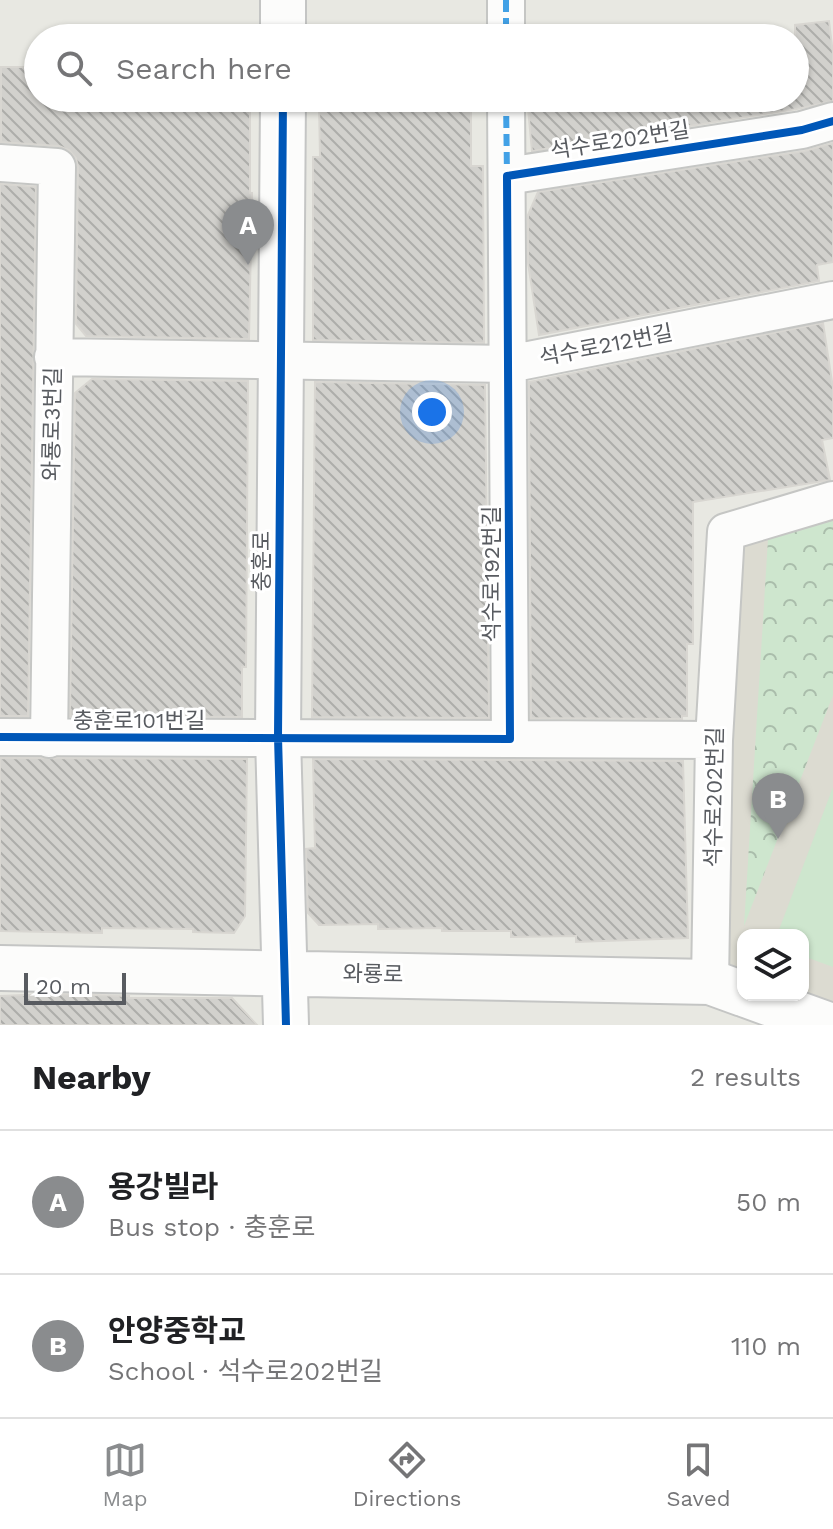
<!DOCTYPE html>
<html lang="en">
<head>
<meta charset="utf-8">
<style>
  :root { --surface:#fff; --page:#f6f6f6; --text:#202124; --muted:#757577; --line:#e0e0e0; --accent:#8a8c8e }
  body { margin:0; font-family:"Work Sans","Noto Sans KR",sans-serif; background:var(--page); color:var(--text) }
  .controls { position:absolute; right:24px; bottom:24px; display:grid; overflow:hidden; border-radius:16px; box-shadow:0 2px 6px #0004 }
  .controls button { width:72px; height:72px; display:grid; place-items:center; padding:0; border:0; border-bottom:2px solid var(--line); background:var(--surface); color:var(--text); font:40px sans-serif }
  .scale { position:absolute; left:24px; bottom:20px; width:102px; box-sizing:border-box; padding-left:8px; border:4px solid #585b60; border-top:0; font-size:22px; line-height:28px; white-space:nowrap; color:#585b60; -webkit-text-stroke:6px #fff; paint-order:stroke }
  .you { position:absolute; left:432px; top:412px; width:28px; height:28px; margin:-20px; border:6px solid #fff; border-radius:50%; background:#1a73e8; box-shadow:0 0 0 12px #1a73e833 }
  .badge { display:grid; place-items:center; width:52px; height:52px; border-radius:50%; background:var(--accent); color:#fff; font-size:26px; font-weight:700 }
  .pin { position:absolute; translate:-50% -66px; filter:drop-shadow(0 2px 4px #0008) }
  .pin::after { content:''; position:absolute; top:42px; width:28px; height:24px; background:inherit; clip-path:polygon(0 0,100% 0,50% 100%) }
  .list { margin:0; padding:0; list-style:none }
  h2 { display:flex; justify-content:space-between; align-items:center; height:104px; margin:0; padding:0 32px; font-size:34px }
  h2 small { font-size:26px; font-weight:400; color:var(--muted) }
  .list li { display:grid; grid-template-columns:52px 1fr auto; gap:24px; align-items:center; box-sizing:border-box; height:144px; padding:0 32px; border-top:2px solid var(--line) }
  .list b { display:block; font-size:30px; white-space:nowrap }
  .list p { margin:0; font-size:26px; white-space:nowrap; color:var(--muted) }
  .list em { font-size:26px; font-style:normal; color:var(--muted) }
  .icon { flex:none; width:44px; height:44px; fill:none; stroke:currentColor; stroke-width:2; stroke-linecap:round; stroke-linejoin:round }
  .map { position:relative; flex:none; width:833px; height:1025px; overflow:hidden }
  .search { position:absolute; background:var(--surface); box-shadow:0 2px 6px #0004; left:24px; right:24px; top:24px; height:88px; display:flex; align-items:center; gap:20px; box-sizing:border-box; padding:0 28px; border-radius:44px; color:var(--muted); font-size:30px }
  .sheet { height:392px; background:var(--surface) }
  nav { display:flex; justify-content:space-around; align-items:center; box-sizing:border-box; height:112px; border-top:2px solid var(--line); background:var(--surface); font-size:22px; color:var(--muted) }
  nav a { display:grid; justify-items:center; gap:4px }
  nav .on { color:var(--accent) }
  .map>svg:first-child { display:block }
  .education { fill:#dcdbd1 }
  .green { fill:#cee6ce }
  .forest { fill:url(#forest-crowns) }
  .building { fill:url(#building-back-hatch); stroke:#d8d6d1; stroke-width:2 }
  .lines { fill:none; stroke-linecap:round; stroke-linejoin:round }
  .street-casing { stroke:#c5c6c4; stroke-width:40 }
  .secondary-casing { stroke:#c4c5c4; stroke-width:48 }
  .street { stroke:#fcfcfb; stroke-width:36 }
  .secondary { stroke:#fcfcfb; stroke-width:44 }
  .quiet { stroke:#42a1e6; stroke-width:6; stroke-dasharray:12 6; stroke-linecap:butt }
  .cycleway-casing { stroke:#fff; stroke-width:13 }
  .cycleway { stroke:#0057b8; stroke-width:8 }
  .labels { text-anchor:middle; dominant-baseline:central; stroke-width:6; stroke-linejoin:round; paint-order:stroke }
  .street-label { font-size:22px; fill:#585b60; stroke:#fff }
</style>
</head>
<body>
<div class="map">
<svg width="833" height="1025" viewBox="0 0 833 1025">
  <defs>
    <pattern id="forest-crowns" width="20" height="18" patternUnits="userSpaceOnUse" patternTransform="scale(2)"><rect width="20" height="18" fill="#cee6ce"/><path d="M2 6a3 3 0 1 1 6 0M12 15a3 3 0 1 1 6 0" fill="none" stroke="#aabdab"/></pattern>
    <pattern id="building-back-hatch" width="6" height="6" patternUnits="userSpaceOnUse" patternTransform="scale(2)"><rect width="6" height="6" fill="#d2d1cd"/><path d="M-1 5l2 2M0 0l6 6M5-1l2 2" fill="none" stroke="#adadaa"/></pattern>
  </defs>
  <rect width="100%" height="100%" fill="#e8e8e2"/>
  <path class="education" d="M833,517v500l-30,-22v-60h-60v48l-22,-8 12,-433z"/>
  <path class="green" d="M833,787v180l-30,-11v-21h-26z"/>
  <path class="forest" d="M833,516v179l-89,231 25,-403z"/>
  <path class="building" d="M829,21l4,33v47l-36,8 -265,42 -5,-53h268v-73z
    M1,67h37v31h212v95h2l-3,146 -163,-3 -10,-12 2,-157 -2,-9 -7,-8 -10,-4 -58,-4z
    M407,98h64v68h12l1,177 -171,-3v-183h7l-1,-53 88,-2z
    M833,143v119l-16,3 2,16 -280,54 -11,-72v-48l10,-23 267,-41z
    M0,184l36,3 -8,529h-28z
    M823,323l10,65v50l-11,2 8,40 -137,22v142h-6v72h-5v3l-151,-1 -2,-336z
    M92,379l156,2 -2,286h-4v50l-172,-1 5,-323z
    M315,382l170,3 4,333 -177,-1z
    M0,758l247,1 -2,157 -11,17 -41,-1v-3l-91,-1v5l-102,-2z
    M313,759l370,2 5,177 -112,4v-6l-65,1v-6h-69v-3l-64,1v-5l-59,1 -11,-12 -2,-64 9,-1z
    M48,994l81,2v2h103l25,27h-257v-29z"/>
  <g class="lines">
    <g class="street-casing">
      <path id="street" d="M506,0v38
        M0,163l57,4 -8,572
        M507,176l295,-46 31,-9
        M53,357l456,7 324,-64
        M0,737l510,2 -4,-641
        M510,739l204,1
        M710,982l4,-242 12,-208 107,-32"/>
    </g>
    <g class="secondary-casing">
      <path id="secondary" d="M283,38v-38
        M283,98l-5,639 8,288
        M0,968l710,14 33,12
        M746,995l83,30"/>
    </g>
    <use href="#street" class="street"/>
    <use href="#secondary" class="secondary"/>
    <path class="quiet" d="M506,0v38
      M506,98l1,78"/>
    <g class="cycleway-casing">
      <path id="cycleway" d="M283,98l-5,639 8,288
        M0,737l510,2 -3,-563 295,-46 31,-9"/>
    </g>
    <use href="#cycleway" class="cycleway"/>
  </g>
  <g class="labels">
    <g class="street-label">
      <text transform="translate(620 140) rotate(-9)">석수로202번길</text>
      <text transform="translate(606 345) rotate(-11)">석수로212번길</text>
      <text transform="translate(52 424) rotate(-89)">와룡로3번길</text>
      <text transform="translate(261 561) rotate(-90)">충훈로</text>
      <text transform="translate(491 574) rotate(-90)">석수로192번길</text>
      <text x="139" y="720">충훈로101번길</text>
      <text transform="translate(714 797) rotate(-89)">석수로202번길</text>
      <text transform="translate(373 974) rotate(1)">와룡로</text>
    </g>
  </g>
</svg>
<div class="controls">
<button><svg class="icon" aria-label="layers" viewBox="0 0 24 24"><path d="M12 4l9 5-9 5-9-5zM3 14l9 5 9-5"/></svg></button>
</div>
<div class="scale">20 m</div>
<div class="you"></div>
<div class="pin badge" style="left:248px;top:265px">A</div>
<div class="pin badge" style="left:778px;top:839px">B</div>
<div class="search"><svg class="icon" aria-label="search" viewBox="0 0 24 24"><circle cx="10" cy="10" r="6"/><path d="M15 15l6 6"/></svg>Search here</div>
</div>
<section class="sheet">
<h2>Nearby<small>2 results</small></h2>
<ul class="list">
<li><span class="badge">A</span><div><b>용강빌라</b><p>Bus stop · 충훈로</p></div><em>50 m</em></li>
<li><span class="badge">B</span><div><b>안양중학교</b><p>School · 석수로202번길</p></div><em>110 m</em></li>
</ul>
</section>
<nav>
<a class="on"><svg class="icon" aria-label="map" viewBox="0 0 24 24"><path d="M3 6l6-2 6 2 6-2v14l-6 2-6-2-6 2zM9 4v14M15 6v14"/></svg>Map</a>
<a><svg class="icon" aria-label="directions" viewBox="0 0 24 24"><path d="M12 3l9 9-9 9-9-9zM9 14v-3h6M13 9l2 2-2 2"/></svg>Directions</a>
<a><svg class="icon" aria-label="saved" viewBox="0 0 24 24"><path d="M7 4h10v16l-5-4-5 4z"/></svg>Saved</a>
</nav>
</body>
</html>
